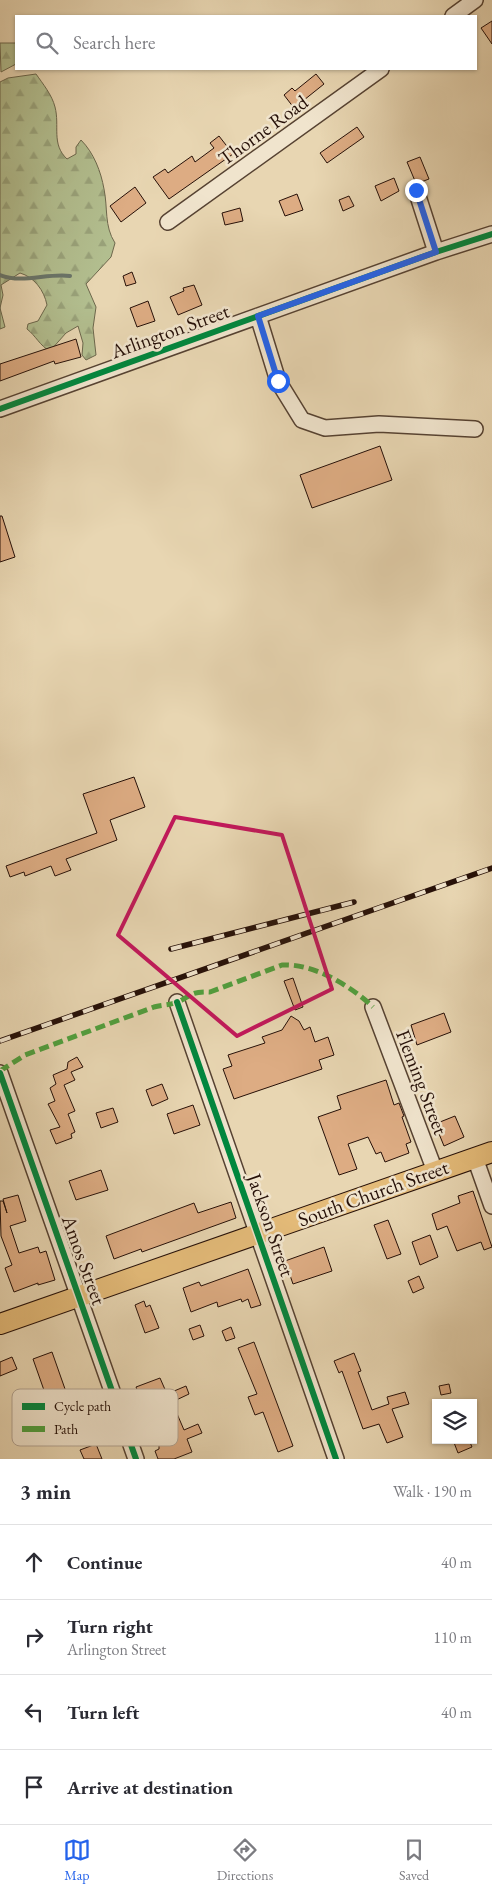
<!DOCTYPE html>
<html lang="en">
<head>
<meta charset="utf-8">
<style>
  :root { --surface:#fff; --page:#f2f2f3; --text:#2b2b33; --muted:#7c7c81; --line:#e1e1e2; --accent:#2563eb }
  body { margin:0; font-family:"EB Garamond",serif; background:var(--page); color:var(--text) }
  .controls { position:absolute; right:15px; bottom:15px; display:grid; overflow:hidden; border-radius:0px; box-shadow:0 1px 4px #0004 }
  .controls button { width:45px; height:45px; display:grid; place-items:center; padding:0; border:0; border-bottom:1px solid var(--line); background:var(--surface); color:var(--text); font:25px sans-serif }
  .stop { position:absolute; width:15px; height:15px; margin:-11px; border:4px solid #2563eb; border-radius:50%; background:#fff }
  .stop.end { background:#2563eb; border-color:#fff; box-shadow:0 1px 5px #0008 }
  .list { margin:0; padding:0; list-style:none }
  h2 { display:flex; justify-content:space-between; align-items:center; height:65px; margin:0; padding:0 20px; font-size:21px }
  h2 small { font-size:16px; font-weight:400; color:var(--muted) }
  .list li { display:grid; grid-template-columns:32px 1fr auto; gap:15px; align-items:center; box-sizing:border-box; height:75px; padding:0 20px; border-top:1px solid var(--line) }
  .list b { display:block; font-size:19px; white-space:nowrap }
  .list p { margin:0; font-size:16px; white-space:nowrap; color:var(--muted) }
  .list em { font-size:16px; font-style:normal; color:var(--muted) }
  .icon { flex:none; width:28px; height:28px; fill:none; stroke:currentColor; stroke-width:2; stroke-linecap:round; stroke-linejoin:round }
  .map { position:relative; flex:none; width:492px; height:1459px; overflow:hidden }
  .search { position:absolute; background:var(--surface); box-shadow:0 1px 4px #0004; left:15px; right:15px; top:15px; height:55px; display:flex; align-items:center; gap:12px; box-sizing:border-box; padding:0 18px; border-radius:0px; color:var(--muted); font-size:19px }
  .sheet { height:365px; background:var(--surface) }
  nav { display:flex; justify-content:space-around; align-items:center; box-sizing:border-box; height:70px; border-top:1px solid var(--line); background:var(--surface); font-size:14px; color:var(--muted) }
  nav a { display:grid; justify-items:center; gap:2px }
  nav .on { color:var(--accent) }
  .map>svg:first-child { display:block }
  .forest { fill:url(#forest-firs); stroke:#6c674c }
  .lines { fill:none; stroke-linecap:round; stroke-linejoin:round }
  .stream { stroke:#6a756a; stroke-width:4 }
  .building { fill:#ddac83; stroke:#261008 }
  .minor-casing { stroke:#564232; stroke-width:18 }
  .major-casing { stroke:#261008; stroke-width:22 }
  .minor { stroke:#f0e4cd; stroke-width:15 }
  .major { stroke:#e4bb79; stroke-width:20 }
  .rail-casing { stroke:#261008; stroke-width:5.5 }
  .rail { stroke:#f0e4cd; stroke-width:4; stroke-dasharray:11; stroke-linecap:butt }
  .quiet { stroke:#50a03e; stroke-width:5; stroke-dasharray:10 5; stroke-linecap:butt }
  .cycleway-casing { stroke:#f0e4cd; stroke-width:9 }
  .cycleway { stroke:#00873e; stroke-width:6 }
  .route { stroke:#2563eb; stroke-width:6 }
  .marked { fill:none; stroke:#c2185b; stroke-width:4; stroke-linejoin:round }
  .labels { text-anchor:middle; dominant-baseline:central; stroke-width:5; stroke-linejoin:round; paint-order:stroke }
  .street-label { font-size:20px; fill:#261008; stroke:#f0e4cd }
  .key { fill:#f0e4cd; stroke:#b3a492; stroke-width:1 }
  .key-label { font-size:14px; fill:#261008 }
</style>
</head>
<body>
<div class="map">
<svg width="492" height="1459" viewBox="0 0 492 1459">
  <defs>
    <pattern id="forest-firs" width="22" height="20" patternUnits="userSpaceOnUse" patternTransform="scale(1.25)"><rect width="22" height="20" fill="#b2be8f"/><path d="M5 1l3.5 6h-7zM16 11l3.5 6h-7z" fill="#99a27a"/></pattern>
  </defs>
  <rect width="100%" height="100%" fill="#e8d6b2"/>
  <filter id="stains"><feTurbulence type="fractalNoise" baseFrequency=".004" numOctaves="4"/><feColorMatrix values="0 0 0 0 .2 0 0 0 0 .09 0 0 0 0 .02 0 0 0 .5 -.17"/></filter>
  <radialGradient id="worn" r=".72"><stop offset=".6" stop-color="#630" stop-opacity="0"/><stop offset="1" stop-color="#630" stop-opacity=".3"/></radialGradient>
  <path class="forest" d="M0,43h16v21l-15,8z
    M36,74c7,10 16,21 19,33 5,19 -4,37 12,52l9,-5v-7l5,-7c13,13 20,32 23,49 4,19 0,37 11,54l-4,14 -25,27 10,23 -3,21 3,27 -10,5 -4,-5 1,-12 -5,-17 -12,7 -16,18c-10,-5 -14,-15 -23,-22l1,-5 10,-3 9,-16c-3,-15 -13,-28 -27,-32l-19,12 2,10 -3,13 5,19 -5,2v-247l8,-4z"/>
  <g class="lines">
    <path class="stream" d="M0,275c23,9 46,-2 70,1"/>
  </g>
  <path class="building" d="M492,21v23l-11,-16z
    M316,74l8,10 -30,24 -10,-13 8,-7 3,3z
    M357,127l7,10 -37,26 -7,-10z
    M219,136l14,18 -64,45 -16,-22 12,-8 3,4 24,-17 3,6 19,-14 -4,-5z
    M420,157l9,22 -8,3 -6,-1 -8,-19z
    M394,178l5,13 -18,10 -6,-15z
    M135,187l11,16 -25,19 -11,-16z
    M297,194l6,16 -18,6 -6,-15z
    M349,196l5,10 -11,5 -4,-11z
    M240,208l3,13 -18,4 -3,-12z
    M132,272l4,11 -10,3 -3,-10z
    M194,285l8,20 -24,10 -8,-18 14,-6 -1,-3z
    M148,301l7,20 -18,6 -7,-19z
    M76,339l5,18 -26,7 -1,-3 -54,20v-17z
    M380,446l12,34 -80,28 -12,-33z
    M0,516h2l13,41 -15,5z
    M134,777l11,30 -35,13 7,20 -51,19 5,11 -16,6 -4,-10 -26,10 -1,-4 -14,5 -4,-11 91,-33 -14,-39z
    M293,978l10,29 -8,3 -11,-29z
    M444,1013l7,19 -34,13 -6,-20z
    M291,1016l8,5 5,9 6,-3 5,15 13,-5 6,18 -15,5 3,9 -88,30 -11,-30 9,-3 -4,-11 37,-12 -3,-6 20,-7z
    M77,1057l6,10 -12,5 4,8 -11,5 11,26 -7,3 7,18 -4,2 1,4 -16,6 -6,-14 10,-3 -12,-23 7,-3 -5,-13 6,-4 -3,-9 14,-6 1,-7z
    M386,1080l8,25 5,-2 5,13 -2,1 9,25 -5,2 3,9 -24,9 -4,-10 -5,2 -8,-17 -20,7 9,25 -18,6 -21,-58 23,-8 -4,-13z
    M162,1084l6,15 -16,7 -6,-16z
    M193,1105l7,20 -26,9 -7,-20z
    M113,1108l5,14 -17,6 -5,-15z
    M455,1116l9,21 -20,9 -9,-22z
    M101,1170l7,20 -32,10 -7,-19z
    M473,1191l19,56 -8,3 -3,-8 -24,9 -10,-25 -10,4 -5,-16 28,-11 -2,-7z
    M18,1195l8,26 -16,5 9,27 19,-6 2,6 6,-2 9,29 -17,5v-2l-24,9 -9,-24 7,-3 -11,-29 -1,-35h3l4,12 -4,-14z
    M231,1202l5,16 -94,34 -1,-3 -27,10 -8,-23 88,-33 4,10z
    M388,1220l13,34 -14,5 -13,-34z
    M430,1235l8,22 -18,8 -8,-23z
    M324,1247l8,24 -39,13 -8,-23z
    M248,1269l13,36 -10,3 -3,-9 -6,3 -1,-3 -23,8 -1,-5 -26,10 -8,-24 16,-6 2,4z
    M419,1276l5,12 -11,5 -5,-12z
    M144,1301l2,6 4,-2 9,23 -14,5 -10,-28z
    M200,1325l4,11 -11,4 -4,-11z
    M231,1327l4,11 -9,3 -4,-10z
    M254,1342l39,104 -15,6 -15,-40 -8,3 -7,-18 9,-3 -19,-46z
    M52,1352l19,54 -19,7 -19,-54z
    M354,1353l7,18 -3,1 14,38 17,-6 -2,-7 18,-5 4,12 -17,5 11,28 -16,6 -8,-19 -16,5 -21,-58 -3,2 -5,-12z
    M12,1357l5,12 -17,7v-14z
    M160,1378l7,16 19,-8 3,8 -17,8 12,28 14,-6 4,9 -15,6 5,13 -18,7h-16l-3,-8 4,-2v-5l-8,-18 -5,2 -6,-14 6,-3 -10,-24z
    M449,1384l2,9 -10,2 -2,-9z
    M453,1440h16l3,7 -14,6z
    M96,1444l6,15h-18l-4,-9z"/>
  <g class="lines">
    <g class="minor-casing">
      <path id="minor" d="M453,16l22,-16
        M416,190l20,62
        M168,222l213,-153
        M258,316l20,65 24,39 23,8 54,-4 96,5
        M0,409l436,-157 56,-18
        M177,1002l159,457
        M373,1007l62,164
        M0,1073l136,386
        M475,1158l17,48"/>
    </g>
    <g class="major-casing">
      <path id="major" d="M0,1324l492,-172"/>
    </g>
    <use href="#minor" class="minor"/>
    <use href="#major" class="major"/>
    <g class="rail-casing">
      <path id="rail" d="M171,949l183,-47
        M0,1041l492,-173"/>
    </g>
    <use href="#rail" class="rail"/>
    <path class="quiet" d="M0,1071l25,-16 129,-48c7,-2 15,-2 21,-4 16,-6 14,-12 35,-11l72,-27c31,-2 69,21 91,42"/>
    <g class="cycleway-casing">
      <path id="cycleway" d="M0,409l436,-157 56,-18
        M177,1002l159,457
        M0,1073l136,386"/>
    </g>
    <use href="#cycleway" class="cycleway"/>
  </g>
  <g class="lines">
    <path class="route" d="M278,381l-20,-65 178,-64 -20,-62"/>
  </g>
  <path class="marked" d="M175,817l107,18 50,154 -95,47 -119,-101z"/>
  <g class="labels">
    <g class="street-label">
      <text transform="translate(263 130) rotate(-36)">Thorne Road</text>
      <text transform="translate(170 331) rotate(-20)">Arlington Street</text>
      <text transform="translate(422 1082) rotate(69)">Fleming Street</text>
      <text transform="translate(373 1193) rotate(-20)">South Church Street</text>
      <text transform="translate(271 1225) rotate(71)">Jackson Street</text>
      <text transform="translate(84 1260) rotate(70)">Amos Street</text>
    </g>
  </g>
  <rect x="12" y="1389" width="166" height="57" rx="8" class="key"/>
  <rect x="22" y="1403" width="23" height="7" fill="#00873e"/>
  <rect x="22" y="1426" width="23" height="6" fill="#50a03e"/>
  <g class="key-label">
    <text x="54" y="1411">Cycle path</text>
    <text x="54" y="1434">Path</text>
  </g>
  <rect width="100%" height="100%" filter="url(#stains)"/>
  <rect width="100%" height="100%" fill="url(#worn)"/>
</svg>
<div class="controls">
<button><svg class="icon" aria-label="layers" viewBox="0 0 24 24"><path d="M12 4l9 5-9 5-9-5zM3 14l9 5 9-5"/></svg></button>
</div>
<div class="stop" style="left:278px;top:381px"></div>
<div class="stop end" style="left:416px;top:190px"></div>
<div class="search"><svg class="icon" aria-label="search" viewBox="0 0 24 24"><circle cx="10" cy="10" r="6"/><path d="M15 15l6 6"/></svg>Search here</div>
</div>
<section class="sheet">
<h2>3 min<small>Walk · 190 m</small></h2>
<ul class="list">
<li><svg class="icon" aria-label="ahead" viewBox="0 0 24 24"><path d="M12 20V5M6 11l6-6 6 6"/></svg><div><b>Continue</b></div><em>40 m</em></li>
<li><svg class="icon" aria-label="right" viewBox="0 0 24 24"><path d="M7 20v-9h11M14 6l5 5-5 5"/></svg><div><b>Turn right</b><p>Arlington Street</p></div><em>110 m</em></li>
<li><svg class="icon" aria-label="left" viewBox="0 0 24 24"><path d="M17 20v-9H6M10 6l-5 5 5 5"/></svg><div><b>Turn left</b></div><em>40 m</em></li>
<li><svg class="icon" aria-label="arrive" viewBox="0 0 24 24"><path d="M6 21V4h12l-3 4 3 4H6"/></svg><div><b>Arrive at destination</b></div></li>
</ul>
</section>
<nav>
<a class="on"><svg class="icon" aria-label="map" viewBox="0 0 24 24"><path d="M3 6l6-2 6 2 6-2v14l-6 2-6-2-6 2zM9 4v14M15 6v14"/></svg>Map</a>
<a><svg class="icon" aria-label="directions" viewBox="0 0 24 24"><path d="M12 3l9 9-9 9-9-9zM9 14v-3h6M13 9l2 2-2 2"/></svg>Directions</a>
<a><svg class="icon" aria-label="saved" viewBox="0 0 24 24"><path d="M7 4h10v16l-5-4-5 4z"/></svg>Saved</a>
</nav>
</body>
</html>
